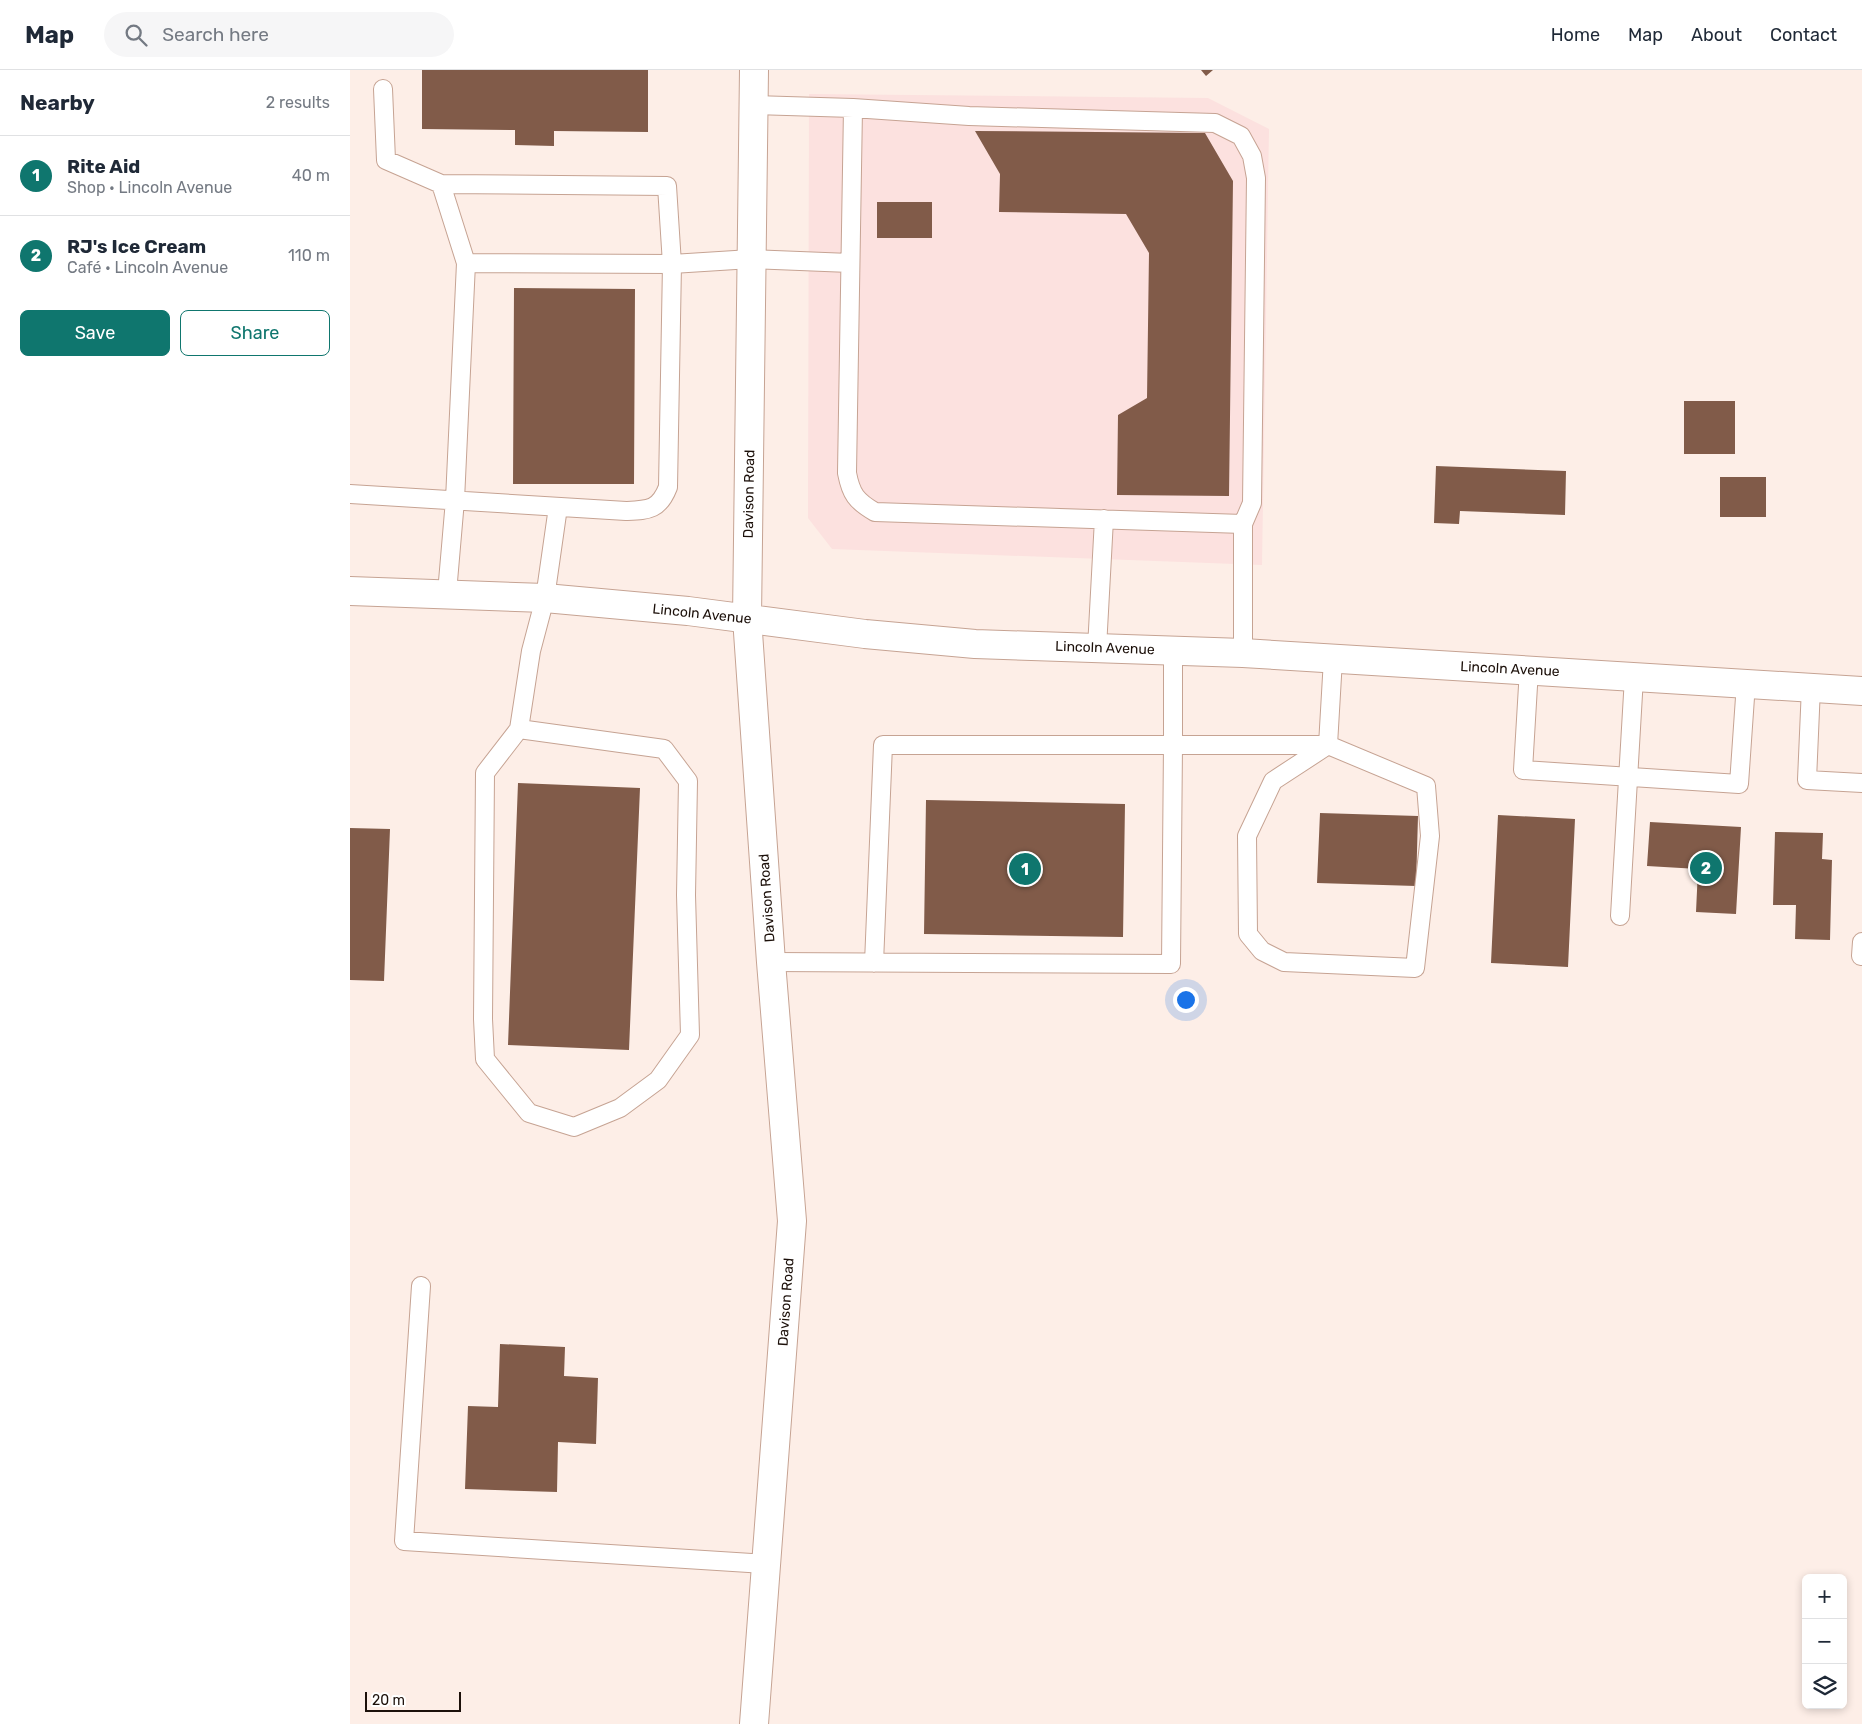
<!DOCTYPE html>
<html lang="en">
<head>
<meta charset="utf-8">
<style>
  :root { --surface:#fff; --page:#f6f6f7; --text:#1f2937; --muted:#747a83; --line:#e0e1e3; --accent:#0f766e }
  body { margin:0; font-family:Rubik,sans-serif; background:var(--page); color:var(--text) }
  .controls { position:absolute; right:15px; bottom:15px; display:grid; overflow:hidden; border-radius:8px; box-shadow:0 2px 8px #0003 }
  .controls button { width:45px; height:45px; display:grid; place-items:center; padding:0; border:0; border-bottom:1px solid var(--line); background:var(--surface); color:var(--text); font:25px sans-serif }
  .scale { position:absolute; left:15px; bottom:12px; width:96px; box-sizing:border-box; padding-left:5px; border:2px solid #1c100a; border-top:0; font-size:14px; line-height:18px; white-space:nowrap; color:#1c100a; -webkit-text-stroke:4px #fff; paint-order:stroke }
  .you { position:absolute; left:835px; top:929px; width:18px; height:18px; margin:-12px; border:4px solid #fff; border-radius:50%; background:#1a73e8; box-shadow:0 0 0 8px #1a73e833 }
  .badge { display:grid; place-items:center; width:32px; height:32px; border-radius:50%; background:var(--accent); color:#fff; font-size:16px; font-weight:700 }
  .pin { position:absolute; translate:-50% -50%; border:2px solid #fff; box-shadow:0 1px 5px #0006 }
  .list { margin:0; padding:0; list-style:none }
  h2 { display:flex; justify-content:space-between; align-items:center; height:65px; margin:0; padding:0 20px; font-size:21px }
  h2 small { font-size:16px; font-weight:400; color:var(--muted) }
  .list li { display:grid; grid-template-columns:32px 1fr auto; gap:15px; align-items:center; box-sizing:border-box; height:80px; padding:0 20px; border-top:1px solid var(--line) }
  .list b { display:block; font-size:19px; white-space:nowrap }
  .list p { margin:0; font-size:16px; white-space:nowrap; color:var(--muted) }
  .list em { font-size:16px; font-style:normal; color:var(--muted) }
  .actions { display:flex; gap:10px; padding:15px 20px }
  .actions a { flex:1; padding:11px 0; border:1px solid var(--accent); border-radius:8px; text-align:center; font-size:18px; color:var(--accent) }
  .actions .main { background:var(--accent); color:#fff }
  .icon { flex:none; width:28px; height:28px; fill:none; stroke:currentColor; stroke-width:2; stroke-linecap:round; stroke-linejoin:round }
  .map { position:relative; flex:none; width:1512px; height:1654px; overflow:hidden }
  header { display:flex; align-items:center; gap:30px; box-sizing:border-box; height:70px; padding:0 25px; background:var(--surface); border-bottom:1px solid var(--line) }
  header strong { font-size:24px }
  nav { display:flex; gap:28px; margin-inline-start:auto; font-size:18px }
  .search { width:350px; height:45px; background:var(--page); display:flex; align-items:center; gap:12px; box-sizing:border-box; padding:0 18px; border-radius:28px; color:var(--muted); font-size:19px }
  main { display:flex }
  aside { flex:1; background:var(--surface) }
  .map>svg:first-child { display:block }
  .commercial { fill:#fce1df }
  .building { fill:#815b49 }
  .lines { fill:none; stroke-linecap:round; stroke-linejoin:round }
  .lane-casing { stroke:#c6a393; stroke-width:20 }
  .street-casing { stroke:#c6a393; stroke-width:30 }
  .secondary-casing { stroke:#c6a393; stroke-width:30 }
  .lane { stroke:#fff; stroke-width:18 }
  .street { stroke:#fff; stroke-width:28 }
  .secondary { stroke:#fff; stroke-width:28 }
  .labels { text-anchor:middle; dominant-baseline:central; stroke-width:4.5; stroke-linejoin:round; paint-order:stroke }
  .street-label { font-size:14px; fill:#1c100a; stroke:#fff }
</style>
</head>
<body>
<header>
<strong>Map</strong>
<div class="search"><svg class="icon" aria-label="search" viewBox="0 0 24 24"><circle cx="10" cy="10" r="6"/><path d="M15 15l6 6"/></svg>Search here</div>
<nav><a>Home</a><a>Map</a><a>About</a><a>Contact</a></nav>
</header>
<main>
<aside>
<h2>Nearby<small>2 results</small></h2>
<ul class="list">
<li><span class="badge">1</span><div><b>Rite Aid</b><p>Shop · Lincoln Avenue</p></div><em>40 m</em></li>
<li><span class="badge">2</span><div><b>RJ's Ice Cream</b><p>Café · Lincoln Avenue</p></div><em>110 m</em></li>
</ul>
<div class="actions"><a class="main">Save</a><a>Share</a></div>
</aside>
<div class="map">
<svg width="1512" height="1654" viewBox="0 0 1512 1654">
  <rect width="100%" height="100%" fill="#fdeee7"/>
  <path class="commercial" d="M459,24l399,4 61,31 -7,436 -430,-16 -24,-31z"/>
  <path class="building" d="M72,0h226v62l-94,-1v15l-39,-1v-15l-93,-1z
    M851,0h12l-7,6z
    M625,61l230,2 28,48 -4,315 -112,-1 1,-80 29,-17 2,-145 -23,-39 -127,-2 1,-38z
    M527,132h55v36h-55z
    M164,218l121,1 -1,195h-121z
    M1334,331h51v53h-51z
    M1086,396l130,5 -1,44 -105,-4 -1,13 -25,-1z
    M1370,407h46v40h-46z
    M168,713l122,5 -11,262 -121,-5z
    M576,730l199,4 -2,133 -199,-3z
    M970,743l98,3 -2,70 -99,-3z
    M1148,745l77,4 -7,148 -77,-4z
    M1300,752l91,5 -5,87 -40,-2 2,-43 -51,-3z
    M0,758l40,1 -6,152 -34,-1z
    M1425,762l48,1 -1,26 10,1 -2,80 -35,-1 1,-34h-23z
    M150,1274l65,3 -1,29 34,2 -2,66 -38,-2 -1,50 -92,-3 3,-83 30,1z"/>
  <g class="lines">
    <g class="lane-casing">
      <path id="lane" d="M33,19l3,71 55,24
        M403,35l100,3 -6,365c4,21 9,28 28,39l368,12v129
        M503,38l116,8 246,7 26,13 11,20 4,22 -4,325 -9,21
        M0,424l276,17c23,-1 33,-1 42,-24l4,-223 79,-5 99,4
        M97,523l8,-93 11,-237 206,1 -5,-78 -226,-2 25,79
        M747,578l7,-129
        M823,580v95h155l98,41 4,50 -15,132 -131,-6 -22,-11 -14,-17 -1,-98 26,-55 55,-36
        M1179,599l-6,101 216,14 7,-101
        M1461,617l-4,93 55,3
        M169,659l145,20 24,32 -2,114 4,140 -32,45 -38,28 -46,19 -45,-14 -44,-54 -2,-40 2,-246 34,-44 12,-78 14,-53 13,-91
        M978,675l5,-86
        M1270,846l14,-239
        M1511,886l1,-14
        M421,892l400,2 2,-219h-290l-9,218
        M71,1216l-17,255 362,23"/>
    </g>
    <g class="street-casing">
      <path id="street" d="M397,548l24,344 21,259 -38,503"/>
    </g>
    <g class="secondary-casing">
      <path id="secondary" d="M0,521l195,7 143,13 177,23 110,10 268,9 619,38
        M397,548l7,-548"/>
    </g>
    <use href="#lane" class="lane"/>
    <use href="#street" class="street"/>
    <use href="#secondary" class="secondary"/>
  </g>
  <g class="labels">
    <g class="street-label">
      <text transform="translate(399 424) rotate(-89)">Davison Road</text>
      <text transform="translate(352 544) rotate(6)">Lincoln Avenue</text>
      <text transform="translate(755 578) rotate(2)">Lincoln Avenue</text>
      <text transform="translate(1160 599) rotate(3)">Lincoln Avenue</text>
      <text transform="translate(417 828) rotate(-94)">Davison Road</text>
      <text transform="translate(436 1232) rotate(-86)">Davison Road</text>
    </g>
  </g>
</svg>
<div class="controls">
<button>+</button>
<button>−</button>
<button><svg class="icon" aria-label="layers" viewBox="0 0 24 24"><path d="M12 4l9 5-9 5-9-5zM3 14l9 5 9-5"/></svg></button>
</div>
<div class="scale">20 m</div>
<div class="you"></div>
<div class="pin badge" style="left:675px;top:799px">1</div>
<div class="pin badge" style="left:1356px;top:798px">2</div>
</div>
</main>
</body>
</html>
